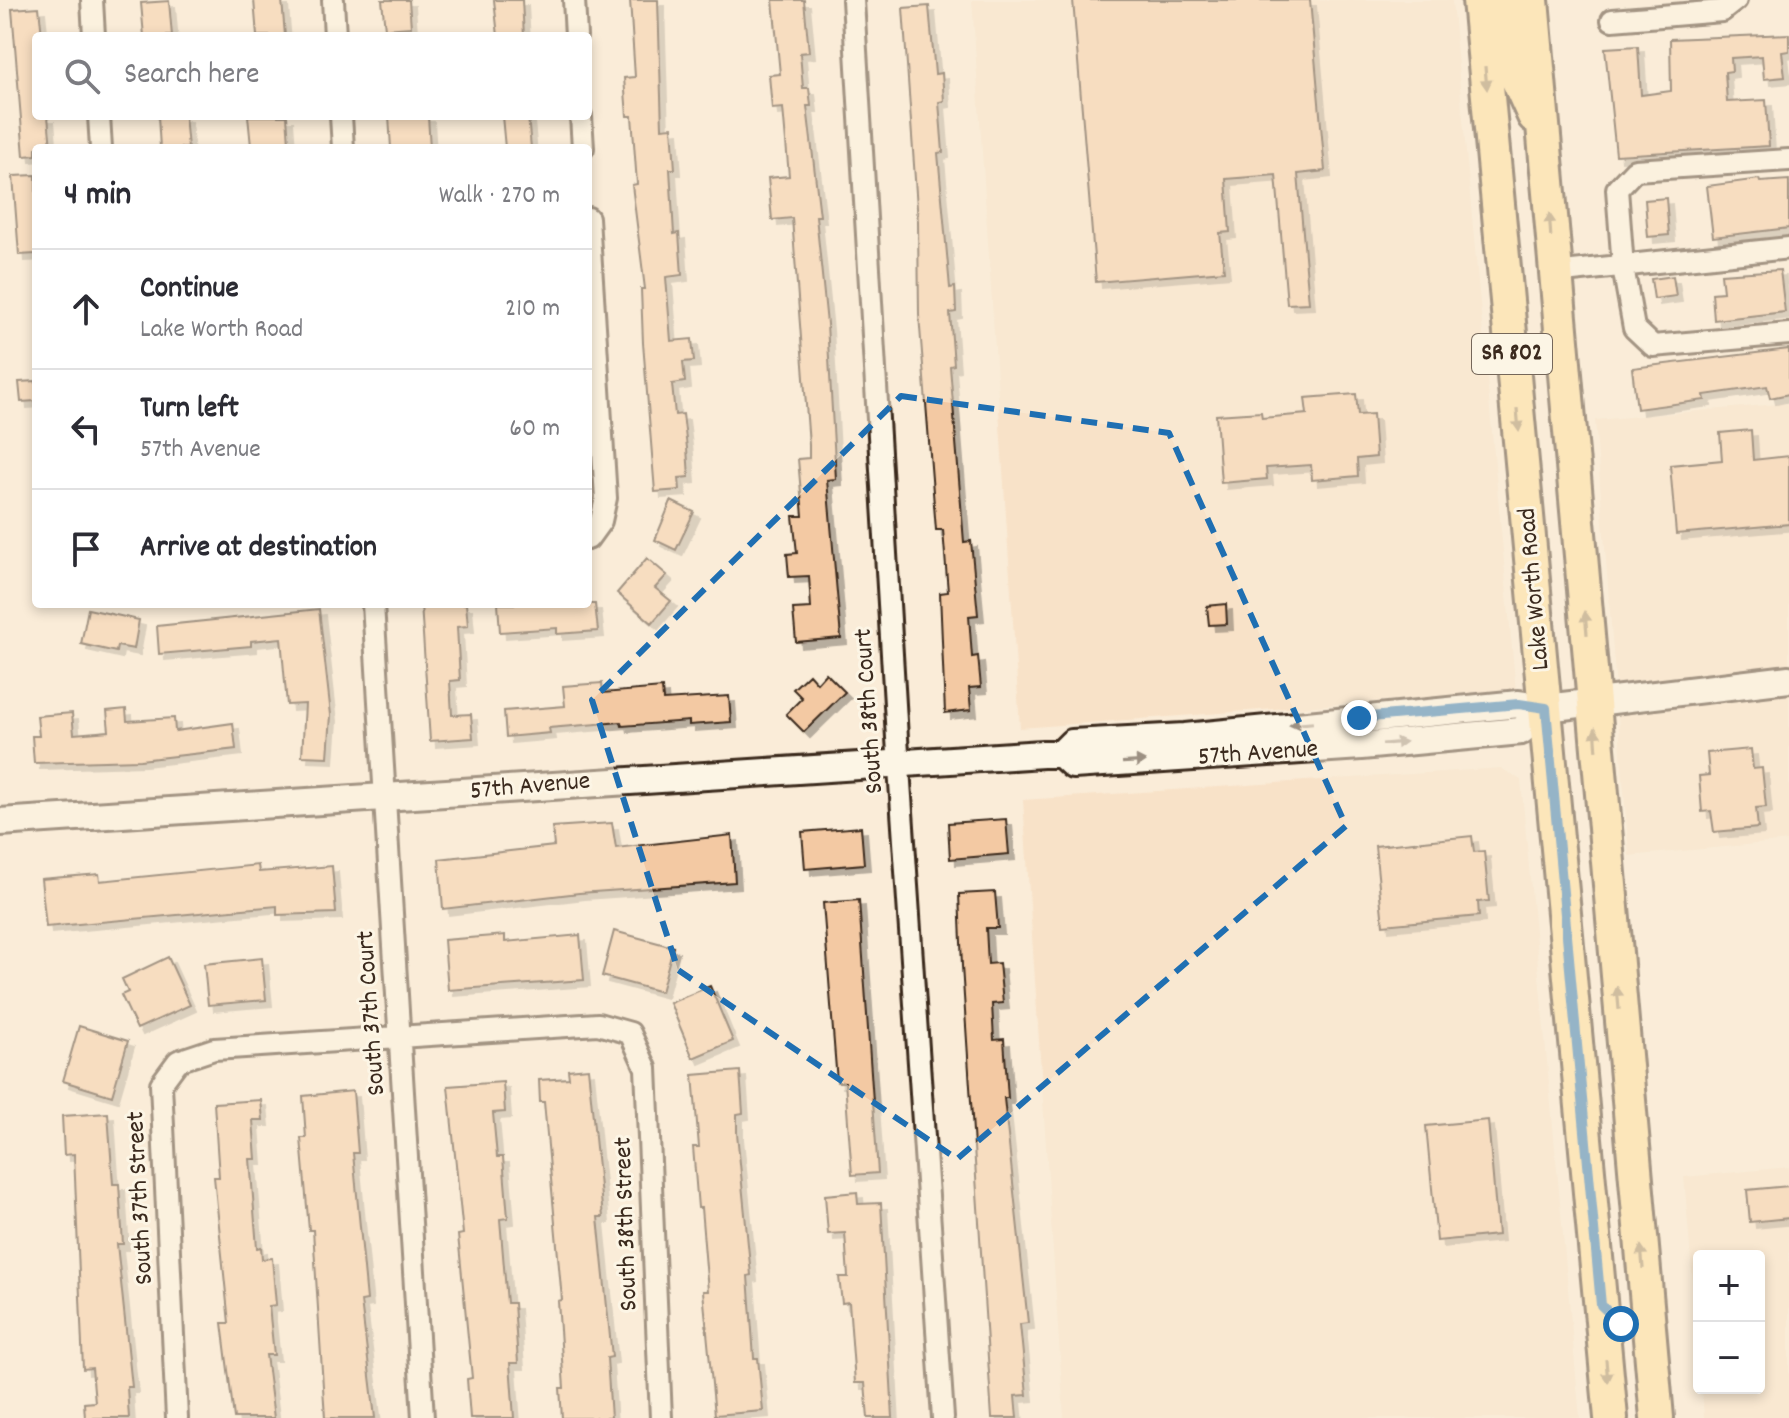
<!DOCTYPE html>
<html lang="en">
<head>
<meta charset="utf-8">
<style>
  :root { --surface:#fff; --page:#f2f2f3; --text:#2b2b33; --muted:#7c7c81; --line:#e1e1e2 }
  body { margin:0; font-family:Dekko,sans-serif; background:var(--page); color:var(--text) }
  .controls { position:absolute; right:24px; bottom:24px; display:grid; overflow:hidden; border-radius:8px; box-shadow:0 4px 12px #0003 }
  .controls button { width:72px; height:72px; display:grid; place-items:center; padding:0; border:0; border-bottom:2px solid var(--line); background:var(--surface); color:var(--text); font:40px sans-serif }
  .stop { position:absolute; width:24px; height:24px; margin:-18px; border:6px solid #1f6fb2; border-radius:50%; background:#fff }
  .stop.end { background:#1f6fb2; border-color:#fff; box-shadow:0 2px 8px #0008 }
  .list { margin:0; padding:0; list-style:none }
  h2 { display:flex; justify-content:space-between; align-items:center; height:104px; margin:0; padding:0 32px; font-size:34px }
  h2 small { font-size:26px; font-weight:400; color:var(--muted) }
  .list li { display:grid; grid-template-columns:52px 1fr auto; gap:24px; align-items:center; box-sizing:border-box; height:120px; padding:0 32px; border-top:2px solid var(--line) }
  .list b { display:block; font-size:30px; white-space:nowrap }
  .list p { margin:0; font-size:26px; white-space:nowrap; color:var(--muted) }
  .list em { font-size:26px; font-style:normal; color:var(--muted) }
  .icon { flex:none; width:44px; height:44px; fill:none; stroke:currentColor; stroke-width:2; stroke-linecap:round; stroke-linejoin:round }
  .map { position:relative; flex:none; width:1789px; height:1418px; overflow:hidden }
  .search { position:absolute; background:var(--surface); box-shadow:0 4px 12px #0003; left:32px; top:32px; width:560px; height:88px; display:flex; align-items:center; gap:20px; box-sizing:border-box; padding:0 28px; border-radius:8px; color:var(--muted); font-size:30px }
  .panel { position:absolute; background:var(--surface); box-shadow:0 4px 12px #0003; left:32px; top:144px; width:560px; height:464px; border-radius:8px }
  .map>svg:first-child { display:block }
  .built { fill:#f8e2c8 }
  .building { fill:#f3c9a3; stroke:#3b2a1e; stroke-width:2; filter:url(#shadow) }
  .lines { fill:none; stroke-linecap:round; stroke-linejoin:round }
  .minor-casing { stroke:#3b2a1e; stroke-width:26 }
  .tertiary-casing { stroke:#3b2a1e; stroke-width:32 }
  .primary-casing { stroke:#3b2a1e; stroke-width:38 }
  .minor { stroke:#fcf5e5; stroke-width:20 }
  .tertiary { stroke:#fcf5e5; stroke-width:26 }
  .primary { stroke:#fedd96; stroke-width:32 }
  .oneway { fill:#9c845a }
  .oneway2 { fill:#9c9082 }
  .route { stroke:#1f6fb2; stroke-width:10 }
  .marked { fill:none; stroke:#1f6fb2; stroke-width:6; stroke-dasharray:16 10; stroke-linejoin:round }
  .labels { text-anchor:middle; dominant-baseline:central; stroke-width:6; stroke-linejoin:round; paint-order:stroke }
  .shield { fill:#fcf5e5; stroke:#75675a; stroke-width:2 }
  .shield-label { font-size:24px; font-weight:bold; fill:#3b2a1e }
  .street-label { font-size:26px; fill:#3b2a1e; stroke:#fcf5e5 }
</style>
</head>
<body>
<div class="map">
<svg width="1789" height="1418" viewBox="0 0 1789 1418">
  <defs>
    <filter id="shadow"><feDropShadow dx="6" dy="6" stdDeviation="0" flood-color="#0004"/></filter>
  </defs>
  <rect width="100%" height="100%" fill="#faecd8"/>
  <filter id="ink" filterUnits="userSpaceOnUse"><feTurbulence type="fractalNoise" baseFrequency=".0125" numOctaves="2"/><feDisplacementMap in="SourceGraphic" scale="16" xChannelSelector="R" yChannelSelector="G"/><feConvolveMatrix kernelMatrix="1 2 1 2 8 2 1 2 1" color-interpolation-filters="sRGB"/></filter>
  <g filter="url(#ink)">
    <path class="built" d="M972,0h480l64,691 -496,37z
      M1789,403v438l-160,15 -34,-436z
      M1501,768l20,12 59,638h-516l-41,-618z
      M1789,1167v251h-85l-2,-30h57v-132h-60v101l-15,-180z"/>
    <path class="building" d="M254,0h28l3,36h-28z
      M382,0h27l2,27 -26,2z
      M494,0h28l2,36h-26z
      M630,0h28l4,128 10,-1 3,42h-5l4,65 5,-1 3,42 -16,2 5,64 21,-2 2,22 -11,1 2,20 -13,2 3,31 8,-1 4,34 2,29 -10,1 1,12 -25,2 -12,-149 -2,-54h4l-13,-104 5,-1 -5,-68h-5l-3,-38 11,-1z
      M773,0h31l5,52 -9,1 3,35h6l2,18h-4l13,110h-4l11,108 9,155 -9,1 14,158 -45,4 -3,-33 18,-1 -2,-32 -20,1 -2,-23 10,-1 -4,-37h10l-5,-57 11,-1v-13l-17,-227 -20,2 -4,-42 21,-2 -6,-68 -11,1 -3,-34 11,-1z
      M1073,0h237l15,171 -27,3 11,129 -22,1 -11,-129 -50,4 4,53 -10,1 4,38 -128,11z
      M169,1l3,35h-28l-3,-33z
      M929,6l6,68 7,-1 2,28 -5,1 4,50 -5,1 12,135 5,-1 1,25 -6,1 4,52 -4,1 14,176 7,-1 7,74 -9,1 3,41 6,-1 3,31 -12,1 2,22 -26,3 -5,-120 8,-1 -5,-62h-7l-17,-215 -1,-93 -15,-214z
      M39,7l3,29h-6v80h12l3,32h-15v7l-12,1 -12,-147z
      M1789,34v17l-7,1 3,25 -21,2 -2,-23 -31,2 1,13 -7,1 2,30 39,-2 3,46 -153,9 -11,-107 33,-2 3,49 30,-4 -1,-52z
      M158,116h27l3,32h-28z
      M248,116h39l2,27 -38,3z
      M389,116h39l2,32h-39z
      M502,116h26l3,32h-26z
      M36,175v79l-17,1 -6,-79z
      M1759,179l1,3 29,-2v48l-76,9 -6,-51z
      M1666,198l3,37 -21,2 -3,-37z
      M1780,270l5,42 -71,8 -2,-27 11,-1 -2,-18z
      M1673,276l3,20 -22,3 -3,-20z
      M1789,349v45l-19,4 -3,-12 -63,9 1,5 -68,9 -5,-41z
      M36,381v20l-15,1 -2,-20z
      M1356,394l2,21 15,-1 3,43 -19,2 1,17 -46,4 -1,-15 -45,3 1,11 -46,4 -5,-68 45,-3 1,6 45,-4 -2,-16z
      M1751,430l2,30 36,-4v68l-113,10 -6,-69 52,-5 -2,-27z
      M671,501l23,11 -18,38 -21,-10z
      M647,558l20,17 -12,13 16,13 -19,22 -35,-30z
      M421,604h45l2,22 -11,1 3,53 -10,1 2,34 19,-1 2,24 -43,3z
      M498,604h97l3,27 -41,3v-6l-57,4z
      M1226,604l1,20 -18,1 -2,-19z
      M88,609l51,11 -5,29 -17,-3 -1,6 -35,-8z
      M319,609l12,106 -3,42 -26,-1 3,-52 -18,1 -6,-67 -30,3v5l-92,8 -2,-28z
      M826,673l19,19 -41,40 -18,-18 16,-16 -9,-9 16,-15 8,9z
      M602,683l1,10 59,-5 1,12 66,-4 2,26 -42,3v-4l-67,5 -1,-4 -72,6 1,5 -44,4 -2,-26 61,-5 -2,-20z
      M126,709l1,12 47,-3 1,13 58,-8 3,26 -96,11 -106,3 -2,-27h7l-2,-20 35,-3 2,21 35,-3 -2,-20z
      M1751,749l2,20 9,-1 4,39 -10,1 2,20 -44,4 -3,-21 -9,1 -3,-36 10,-1 -2,-22z
      M1006,819l3,35 -59,5 -2,-36z
      M612,823l4,25 116,-13 3,47 -156,11 -136,16 -4,-50 115,-13 -2,-19z
      M861,827l3,37 -59,5 -3,-37z
      M1472,836l2,16 10,-1 5,50 -11,1 1,14 -96,9 -8,-79z
      M258,865l1,7 73,-6 4,47 -59,2v-9l-231,21 -5,-48 58,-5 1,7z
      M995,892l3,36h-12l2,36 11,-1 4,40 -11,1 2,36 10,-1 4,59h-4l24,225 -8,1 7,71 -12,1 2,22h-25l-30,-452 -3,-72z
      M859,900l19,273 -26,2 -7,-93h-8l-14,-179z
      M614,931l59,16 -12,45 -59,-16z
      M505,935v7l75,-7 4,45 -136,10 -4,-50z
      M168,957l22,48 -53,24 -16,-34 7,-3 -6,-13z
      M262,958l4,42 -58,5 -4,-41z
      M710,986l23,55 -40,17 -23,-55z
      M79,1026l49,15 -16,55 -49,-15z
      M588,1068l15,149h-5l14,140 -5,1 4,60h-49l-2,-30h4l-6,-87 4,-1 -18,-198h-4l-1,-22 30,-2 -1,-8z
      M740,1071l3,42 -6,1v19l14,142 -3,1 6,82h4l5,53 -48,4 -12,-124h5l-7,-83h-3l-5,-61h6l-6,-72z
      M503,1082l2,30 -12,1 4,44h6l5,61 -8,1 7,84h7l4,60h-8l4,55h-44l-3,-39 5,-1 -14,-143 5,-1 -15,-148z
      M353,1091l5,62h-5l14,147 -6,1 14,117h-50l-12,-188h-4l-8,-92h5l-3,-42z
      M261,1100l2,20h-10l3,39h-6l7,89 4,-1 1,12 10,-1 4,47 -7,1 5,49h-8l8,63h-40l-12,-95h7l-15,-146h5l-5,-74z
      M108,1113l5,71h6l4,60h-6l15,143h-5l2,31h-44l-1,-15 11,-1 -3,-34 -9,1 -9,-215 -10,1 -2,-39z
      M1488,1120l10,115 -61,6 -11,-115z
      M1789,1186v32l-39,4 -3,-32z
      M857,1192l1,12 23,-1 12,215h-25l-3,-35h-10l-6,-81 -7,1 -3,-26h9l-3,-44 -17,1 -3,-39z"/>
    <g class="lines">
      <g class="minor-casing">
        <path id="minor" d="M92,0l2,36
          M333,0l2,36
          M574,0l2,36
          M853,0l44,738 46,680
          M1612,20l110,-9 14,-11
          M99,116l2,32
          M341,116l2,32
          M581,116l2,32
          M1789,160l-154,10 -18,19 6,78 11,61 19,18 136,-12
          M588,218l18,280 -5,23 -13,18
          M1554,273l235,-25
          M373,604l50,814
          M177,1418l-16,-334 17,-23 36,-12 384,-25 32,9 16,35 15,350"/>
      </g>
      <g class="tertiary-casing">
        <path id="tertiary" d="M1061,754l11,-11 113,-6 334,-33 27,4 243,-29
          M0,822l1043,-68h18l12,11 288,-19 160,-15 25,-23"/>
      </g>
      <g class="primary-casing">
        <path id="primary" d="M1479,0l132,1418
          M1508,0l7,74 19,42
          M1532,0l125,1418"/>
      </g>
      <use href="#minor" class="minor"/>
      <use href="#tertiary" class="tertiary"/>
      <use href="#primary" class="primary"/>
    </g>
    <defs><path id="oneway-solid" d="M-6-.8H1V-3.2L6.5 0L1 3.2V.8H-6Z" transform="scale(2)"/></defs>
    <g class="oneway">
      <use href="#oneway-solid" transform="translate(1486 78) rotate(85)"/>
      <use href="#oneway-solid" transform="translate(1550 225) rotate(-94)"/>
      <use href="#oneway-solid" transform="translate(1518 420) rotate(85)"/>
      <use href="#oneway-solid" transform="translate(1586 623) rotate(-95)"/>
      <use href="#oneway-solid" transform="translate(1596 739) rotate(-94)"/>
      <use href="#oneway-solid" transform="translate(1618 998) rotate(-95)"/>
      <use href="#oneway-solid" transform="translate(1642 1257) rotate(-95)"/>
      <use href="#oneway-solid" transform="translate(1607 1371) rotate(85)"/>
    </g>
    <g class="oneway2">
      <use href="#oneway-solid" transform="translate(1301 724) rotate(174)"/>
      <use href="#oneway-solid" transform="translate(1394 743) rotate(-5)"/>
      <use href="#oneway-solid" transform="translate(1134 762) rotate(-3)"/>
    </g>
  </g>
  <g class="lines" filter="url(#ink)">
    <path class="route" d="M1359,718l160,-14 27,4 55,597 20,19"/>
  </g>
  <path d="M0 0H1789V1418H0ZM901,396l268,37 177,393 -389,333 -279,-189 -86,-270z" fill="#faecd8" fill-opacity=".55" fill-rule="evenodd"/>
  <path class="marked" d="M901,396l268,37 177,393 -389,333 -279,-189 -86,-270z"/>
  <g class="labels">
    <rect class="shield" x="1472" y="334" width="80" height="40" rx="6"/>
    <g class="shield-label">
      <text x="1512" y="354">SR 802</text>
    </g>
    <g class="street-label">
      <text transform="translate(1535 589) rotate(-95)">Lake Worth Road</text>
      <text transform="translate(870 711) rotate(-94)">South 38th Court</text>
      <text transform="translate(1258 754) rotate(-4)">57th Avenue</text>
      <text transform="translate(530 787) rotate(-5)">57th Avenue</text>
      <text transform="translate(372 1013) rotate(-94)">South 37th Court</text>
      <text transform="translate(141 1198) rotate(-93)">South 37th Street</text>
      <text transform="translate(627 1224) rotate(-92)">South 38th Street</text>
    </g>
  </g>
</svg>
<div class="controls">
<button>+</button>
<button>−</button>
</div>
<div class="stop" style="left:1621px;top:1324px"></div>
<div class="stop end" style="left:1359px;top:718px"></div>
<div class="search"><svg class="icon" aria-label="search" viewBox="0 0 24 24"><circle cx="10" cy="10" r="6"/><path d="M15 15l6 6"/></svg>Search here</div>
<section class="panel">
<h2>4 min<small>Walk · 270 m</small></h2>
<ul class="list">
<li><svg class="icon" aria-label="ahead" viewBox="0 0 24 24"><path d="M12 20V5M6 11l6-6 6 6"/></svg><div><b>Continue</b><p>Lake Worth Road</p></div><em>210 m</em></li>
<li><svg class="icon" aria-label="left" viewBox="0 0 24 24"><path d="M17 20v-9H6M10 6l-5 5 5 5"/></svg><div><b>Turn left</b><p>57th Avenue</p></div><em>60 m</em></li>
<li><svg class="icon" aria-label="arrive" viewBox="0 0 24 24"><path d="M6 21V4h12l-3 4 3 4H6"/></svg><div><b>Arrive at destination</b></div></li>
</ul>
</section>
</div>
</body>
</html>
